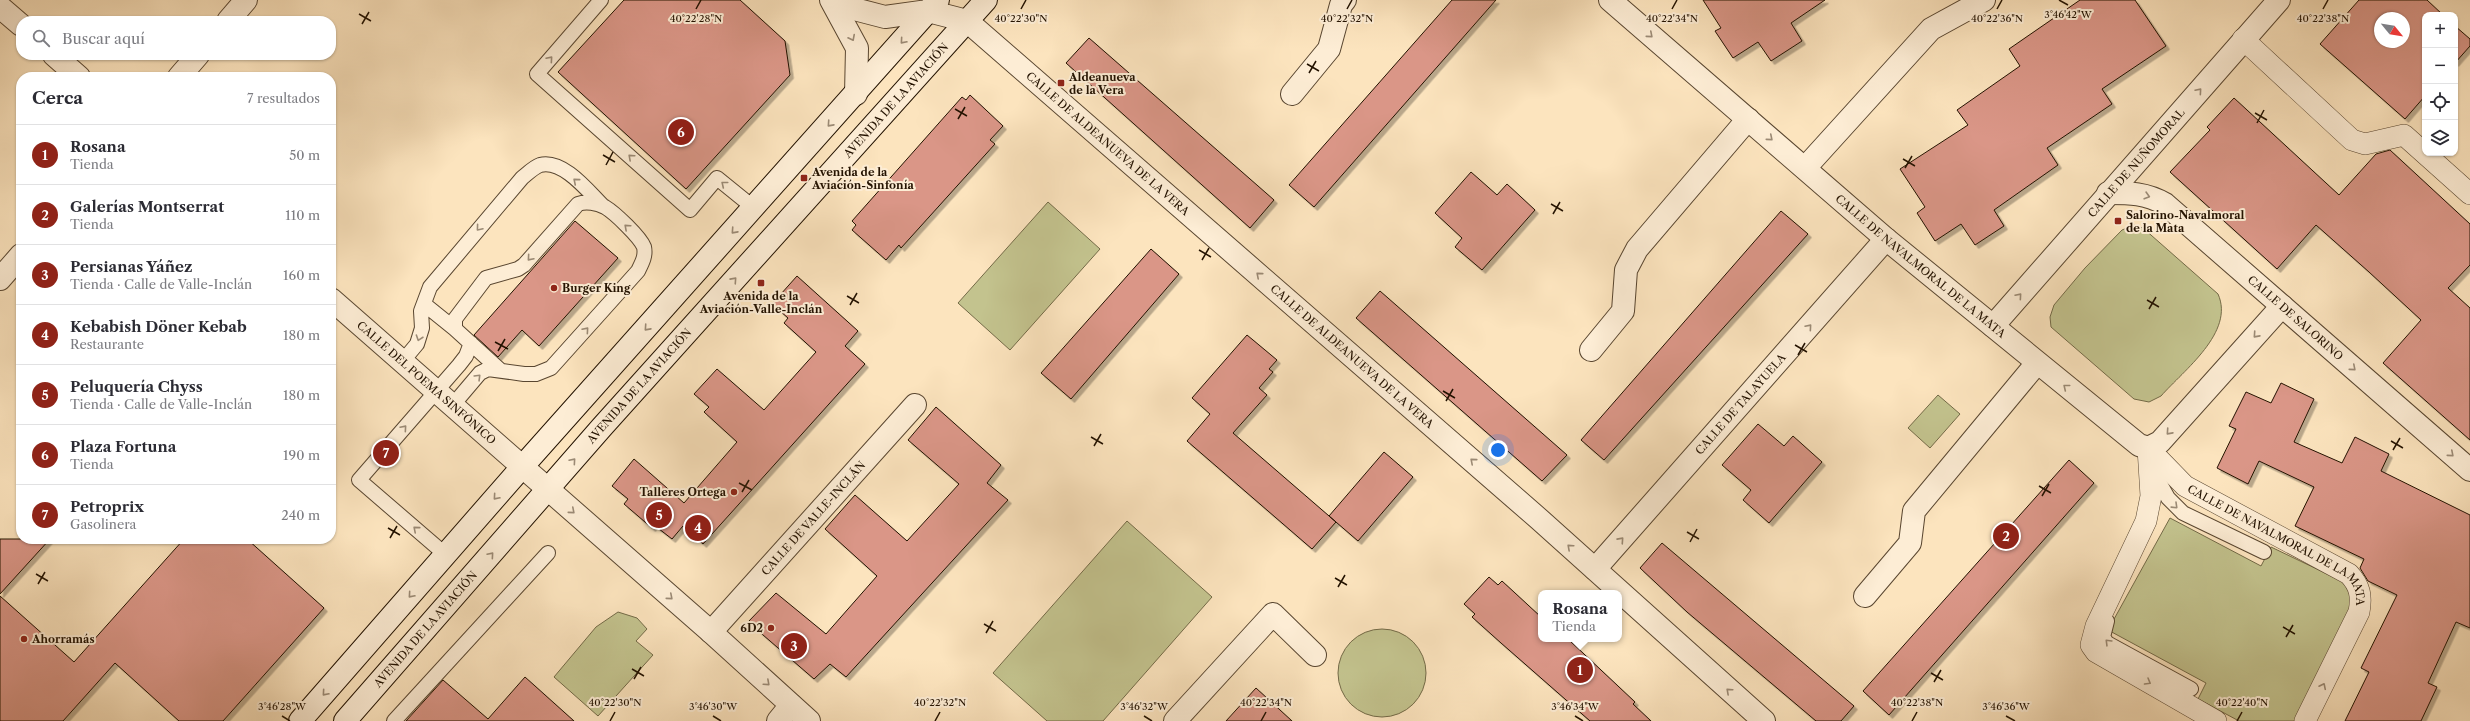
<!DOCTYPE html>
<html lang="es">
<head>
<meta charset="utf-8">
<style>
  :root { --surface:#fff; --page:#f2f2f3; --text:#2b2b33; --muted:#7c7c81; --line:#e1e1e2; --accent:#8f2418 }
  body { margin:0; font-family:"Libre Caslon Text",serif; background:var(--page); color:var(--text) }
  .controls { position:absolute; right:12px; top:12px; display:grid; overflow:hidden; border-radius:8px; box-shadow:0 1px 3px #0004 }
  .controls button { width:36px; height:36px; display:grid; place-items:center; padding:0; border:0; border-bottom:1px solid var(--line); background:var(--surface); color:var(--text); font:20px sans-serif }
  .compass { position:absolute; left:2374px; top:12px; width:36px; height:36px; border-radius:50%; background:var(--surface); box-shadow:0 1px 3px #0004; rotate:120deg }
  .you { position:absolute; left:1498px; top:450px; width:14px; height:14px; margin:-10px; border:3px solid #fff; border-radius:50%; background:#1a73e8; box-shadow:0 0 0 6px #1a73e833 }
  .badge { display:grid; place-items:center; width:26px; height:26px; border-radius:50%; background:var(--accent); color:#fff; font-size:13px; font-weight:700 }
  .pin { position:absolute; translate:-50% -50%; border:2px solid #fff; box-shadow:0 1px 4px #0006 }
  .popup { position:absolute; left:1538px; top:590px; width:84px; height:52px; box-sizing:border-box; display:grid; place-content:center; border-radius:8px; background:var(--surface); filter:drop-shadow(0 1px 3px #0005); font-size:13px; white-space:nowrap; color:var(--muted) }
  .popup b { font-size:15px; color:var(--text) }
  .popup::after { content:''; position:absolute; left:50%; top:100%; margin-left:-8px; border:8px solid transparent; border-top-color:var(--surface) }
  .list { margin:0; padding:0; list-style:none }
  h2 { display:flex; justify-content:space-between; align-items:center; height:52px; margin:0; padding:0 16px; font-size:17px }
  h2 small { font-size:13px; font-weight:400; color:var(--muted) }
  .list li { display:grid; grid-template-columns:26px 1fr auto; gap:12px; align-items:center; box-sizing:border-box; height:60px; padding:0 16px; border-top:1px solid var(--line) }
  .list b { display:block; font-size:15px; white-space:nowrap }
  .list p { margin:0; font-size:13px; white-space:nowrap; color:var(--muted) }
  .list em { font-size:13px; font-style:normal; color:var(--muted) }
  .icon { flex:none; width:22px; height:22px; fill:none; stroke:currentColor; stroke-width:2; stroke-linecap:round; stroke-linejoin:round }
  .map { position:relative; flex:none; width:2470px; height:721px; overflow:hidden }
  .search { position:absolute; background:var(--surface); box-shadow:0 1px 3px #0004; left:16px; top:16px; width:320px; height:44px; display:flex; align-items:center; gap:10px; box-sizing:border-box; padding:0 14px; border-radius:16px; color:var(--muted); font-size:15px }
  .panel { position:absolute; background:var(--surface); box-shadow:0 1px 3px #0004; left:16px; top:72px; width:320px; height:472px; border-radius:16px }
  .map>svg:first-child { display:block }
  .green { fill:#c3c38e; stroke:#736a47 }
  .building { fill:#da9687; stroke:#231200; fill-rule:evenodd; filter:url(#shadow) }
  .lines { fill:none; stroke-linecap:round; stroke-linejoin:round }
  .service-casing { stroke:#594630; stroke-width:16 }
  .pedestrian-casing { stroke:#594630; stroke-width:22 }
  .minor-casing { stroke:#594630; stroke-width:24 }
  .secondary-casing { stroke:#231200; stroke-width:24 }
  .service { stroke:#fdedd5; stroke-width:14 }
  .pedestrian { stroke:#fdedd5; stroke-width:21 }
  .minor { stroke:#fdedd5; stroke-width:22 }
  .secondary { stroke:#fdedd5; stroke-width:22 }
  .oneway { stroke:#9b8a75 }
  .ticks { fill:none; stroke:#231200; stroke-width:1.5 }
  .poi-dot { fill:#8f2418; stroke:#fdedd5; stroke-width:1.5 }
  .labels { text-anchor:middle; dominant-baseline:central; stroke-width:4; stroke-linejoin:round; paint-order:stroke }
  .poi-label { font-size:11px; font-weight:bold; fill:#231200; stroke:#fdedd5; text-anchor:start }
  .street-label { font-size:11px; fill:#231200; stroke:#fdedd5 }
  .ticks-label { font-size:10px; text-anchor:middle; fill:#231200; stroke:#fdedd5; stroke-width:4; stroke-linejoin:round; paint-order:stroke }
</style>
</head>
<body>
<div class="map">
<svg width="2470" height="721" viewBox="0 0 2470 721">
  <defs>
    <filter id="shadow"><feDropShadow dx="3.5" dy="3.5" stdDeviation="0" flood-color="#0004"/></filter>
  </defs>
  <rect width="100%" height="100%" fill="#fce4be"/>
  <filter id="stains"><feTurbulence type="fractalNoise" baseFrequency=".005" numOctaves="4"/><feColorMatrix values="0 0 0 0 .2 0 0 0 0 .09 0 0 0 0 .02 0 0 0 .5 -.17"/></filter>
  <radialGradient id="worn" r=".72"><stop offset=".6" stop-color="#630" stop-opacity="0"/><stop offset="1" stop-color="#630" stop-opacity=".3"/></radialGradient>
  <path class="green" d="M1048,202l52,47 -90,101 -52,-47z
    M2134,225l9,3 75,66c17,38 -34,76 -57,102l-12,6 -15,-3 -83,-72 -1,-10 4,-12 31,-37 37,-38z
    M1938,395l22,19 -30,34 -22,-20z
    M2170,518l91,48 10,-19 77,37 4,21 -58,116h-55l-41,-22 8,-16 -98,-53z
    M1127,521l85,76 -109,124h-56l-54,-48z
    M618,612l19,6 10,11 -11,12 17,14 -55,61 -44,-39 42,-50z
    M1338 673a44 44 0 1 1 88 0a44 44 0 1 1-88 0Z"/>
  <path class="building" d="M624,0h116l45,41 5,34 -104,114 -128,-117z
    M1452,0h44l-182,207 -25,-22z
    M1703,0h122l-34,23 11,18 -31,20 -13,-19 -25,16 -18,-27 6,-3z
    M2080,0h55l31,46 -64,43 10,15 -65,44 11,17 -64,45 10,16 -29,19 -14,-21 -26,17 -18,-28 8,-6 -25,-38 68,-44 -11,-15 63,-44 -11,-17z
    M2359,0h68l16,15h-18v81l-20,23 -85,-75zM2380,18h24v24h-24z
    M2455,26l15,13v7l-15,17z
    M1089,38l185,162 -24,28 -184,-165z
    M970,95l33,31 -13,14 5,4 -94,104 -2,-3 -13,15 -34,-30 4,-5 -4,-4 110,-124 4,3z
    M2234,98l105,97 37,-41 14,-4 80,74v41l-22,23 22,20v132l-87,-77 38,-43 -52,-48 -53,-47 -39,44 -107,-97 40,-42 -3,-3z
    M1471,172l26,23 10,-11 28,26 -53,60 -27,-23 7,-9 -27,-25z
    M1781,211l27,23 -204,226 -23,-20z
    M575,221l43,37 -79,88 -17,-16 -24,27 -24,-22z
    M1151,249l28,25 -108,125 -30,-26z
    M797,276l61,55 -13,15 20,18 -162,180 -20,-18 -11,13 -18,-14 -2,3 -28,-24 4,-5 -16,-13 22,-27 50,44 53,-61 -33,-30 5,-5 -15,-13 23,-25 47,41 52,-58 -32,-29 4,-5 -16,-14z
    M1380,291l187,164 -25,26 -186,-163z
    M1247,335l30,25 -8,9 4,3 -14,16 8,7 -34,38 103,89 -24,27 -125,-108 23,-27 -18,-16z
    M2281,383l33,16 -20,43 48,21 13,-26 34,17 -8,17 89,44v113l-14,-6 -28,61 9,4 -16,34h-76l24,-49 -8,-4 36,-73 -29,-14 -8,-13 4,-9 -69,-33 19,-39 -55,-26 -11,23 -31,-16 19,-39 -7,-3 17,-34 25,11z
    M936,407l65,58 -14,18 21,17 -162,177 -16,-13 -16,15 -66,-57 28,-29 50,41 51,-58 -52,-47 30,-34 52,46 52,-57 -51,-44z
    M1758,424l26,22 9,-10 29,26 -53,61 -26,-23 8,-10 -29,-25z
    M1384,452l29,25 -55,64 -29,-25z
    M2069,460l25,23 -205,232 -26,-24z
    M0,539h50l-50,55z
    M184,539h63l77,69 -101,113h-44l-64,-58 -52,58h-63v-125l74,66z
    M1662,543l192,163 -13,15h-25l-129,-109 -47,-44z
    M1489,577l9,8 4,-4 39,36v22h27l67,63 -2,2 18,17h-61l-89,-78 -29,-26 3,-3 -11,-10z
    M525,677l49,44h-168l37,-41 45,39z
    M1256,688l36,33h-66z"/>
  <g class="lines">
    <g class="service-casing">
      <path id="service" d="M601,0l-64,74 153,136 27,-32 37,30
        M424,304l31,25
        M402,362l15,-18 5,-16 -1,-17 9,-24 92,-109c5,-4 12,-11 18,-13 23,-6 48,26 63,41
        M452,406l28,-33 8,-4 36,5h12l15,-6 87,-97c4,-8 8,-15 6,-24 -4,-10 -29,-34 -39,-40 -8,-4 -19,-6 -27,-3l-54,61 -6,4 -32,9 -31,41v10l45,41
        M2154,473l14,25 15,15 81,39
        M446,555l-87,-75 100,-115 7,-9 5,-13
        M2107,621l-4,16 4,6 84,46
        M394,721l154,-168"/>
    </g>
    <g class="pedestrian-casing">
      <g id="pedestrian">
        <path d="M2243,39l109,101 13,4 39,-9 66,59"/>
        <path id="s1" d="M2216,721l-120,-69 -5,-7 5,-19 50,-105 5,-25 -3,-48 37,38 164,88c11,12 13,22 10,38l-54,109"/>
      </g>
    </g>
    <g class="minor-casing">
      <g id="minor">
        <path d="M831,0l26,48 -1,46"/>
        <path id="s2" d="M1610,0l276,239 253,206 9,3 12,-6 122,-136"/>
        <path id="s3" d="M835,4l50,13 43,-6 39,10 572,498 225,202"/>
        <path d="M0,7l21,18"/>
        <path d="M228,21l18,-21"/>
        <path d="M54,55l25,22"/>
        <path d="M179,77l19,-22"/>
        <path d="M1292,94l37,-45 12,-44 4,-5"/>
        <path d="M1805,168l126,-139 53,-29"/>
        <path id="s4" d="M2108,193c22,0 38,0 57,11l305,266"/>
        <path d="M0,279l21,-24"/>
        <path id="s5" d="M331,299l380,333 98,89"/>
        <path id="s6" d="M1993,326l286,-326"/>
        <path d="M1591,350l32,-39 3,-41 11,-21 111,-130"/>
        <path id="s7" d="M1595,569l291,-330"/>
        <path d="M1865,596l45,-53 4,-32 123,-148"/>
        <path id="s8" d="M711,632l204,-227"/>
        <path d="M778,721l13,-16"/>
        <path d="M1175,721l98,-107 42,41"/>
      </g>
    </g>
    <g class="secondary-casing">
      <g id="secondary">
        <path d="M300,721l222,-254 416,-467"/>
        <path id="s9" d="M345,721l257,-294 384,-427"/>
      </g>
    </g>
    <use href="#service" class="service"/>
    <use href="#pedestrian" class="pedestrian"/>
    <use href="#minor" class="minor"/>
    <use href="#secondary" class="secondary"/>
  </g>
  <defs><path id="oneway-chevron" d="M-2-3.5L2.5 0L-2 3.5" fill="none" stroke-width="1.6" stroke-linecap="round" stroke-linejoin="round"/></defs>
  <g class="oneway">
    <use href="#oneway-chevron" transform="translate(1650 35) rotate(41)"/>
    <use href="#oneway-chevron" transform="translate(852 38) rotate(63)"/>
    <use href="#oneway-chevron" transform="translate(903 41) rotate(131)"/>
    <use href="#oneway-chevron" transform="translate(550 59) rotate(-49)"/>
    <use href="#oneway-chevron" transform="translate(2199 91) rotate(-49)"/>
    <use href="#oneway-chevron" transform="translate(830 124) rotate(132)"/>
    <use href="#oneway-chevron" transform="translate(1770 138) rotate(40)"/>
    <use href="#oneway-chevron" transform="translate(631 157) rotate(-138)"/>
    <use href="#oneway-chevron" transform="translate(576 181) rotate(-140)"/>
    <use href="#oneway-chevron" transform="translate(724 184) rotate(-141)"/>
    <use href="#oneway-chevron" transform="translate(2147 196) rotate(16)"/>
    <use href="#oneway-chevron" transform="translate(627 227) rotate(-138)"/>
    <use href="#oneway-chevron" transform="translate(479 228) rotate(130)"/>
    <use href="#oneway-chevron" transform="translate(734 231) rotate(132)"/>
    <use href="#oneway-chevron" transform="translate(530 258) rotate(131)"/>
    <use href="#oneway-chevron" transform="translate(1259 275) rotate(-139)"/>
    <use href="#oneway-chevron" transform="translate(734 280) rotate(-48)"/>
    <use href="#oneway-chevron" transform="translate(2019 296) rotate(-49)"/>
    <use href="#oneway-chevron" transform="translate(1809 327) rotate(-49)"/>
    <use href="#oneway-chevron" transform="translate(647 328) rotate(132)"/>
    <use href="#oneway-chevron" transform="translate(586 330) rotate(-49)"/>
    <use href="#oneway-chevron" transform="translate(2256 335) rotate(132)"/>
    <use href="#oneway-chevron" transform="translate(419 338) rotate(109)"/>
    <use href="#oneway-chevron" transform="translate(2353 368) rotate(41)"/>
    <use href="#oneway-chevron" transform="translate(478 377) rotate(-45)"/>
    <use href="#oneway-chevron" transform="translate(2066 387) rotate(-141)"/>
    <use href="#oneway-chevron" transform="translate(404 428) rotate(-49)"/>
    <use href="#oneway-chevron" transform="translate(2169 432) rotate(132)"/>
    <use href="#oneway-chevron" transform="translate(2451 454) rotate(41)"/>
    <use href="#oneway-chevron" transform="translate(573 461) rotate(-49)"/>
    <use href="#oneway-chevron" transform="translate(1473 461) rotate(-139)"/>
    <use href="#oneway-chevron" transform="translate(496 497) rotate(131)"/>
    <use href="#oneway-chevron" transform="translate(2175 506) rotate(44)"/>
    <use href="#oneway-chevron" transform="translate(572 511) rotate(41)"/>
    <use href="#oneway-chevron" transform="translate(416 529) rotate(-139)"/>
    <use href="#oneway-chevron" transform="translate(1621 540) rotate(-48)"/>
    <use href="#oneway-chevron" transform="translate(1570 547) rotate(-138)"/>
    <use href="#oneway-chevron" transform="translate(491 555) rotate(-49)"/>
    <use href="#oneway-chevron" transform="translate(411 595) rotate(131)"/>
    <use href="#oneway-chevron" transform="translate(670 597) rotate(41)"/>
    <use href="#oneway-chevron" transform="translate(2108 642) rotate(-135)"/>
    <use href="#oneway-chevron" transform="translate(2148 682) rotate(30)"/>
    <use href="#oneway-chevron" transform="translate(767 683) rotate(42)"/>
    <use href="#oneway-chevron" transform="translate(2323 686) rotate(-64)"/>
    <use href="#oneway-chevron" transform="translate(1729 691) rotate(-138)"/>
    <use href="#oneway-chevron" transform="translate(325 693) rotate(131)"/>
  </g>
  <path class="ticks" d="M2059,0l9,5M696,9l5,-9M1021,9l5,-9M1347,9l5,-9M1672,9l5,-9M1997,9l5,-9M2323,9l5,-9M359,14l12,7M362,24l7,-12M1307,64l12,7M1309,73l7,-12M955,109l12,7M2255,113l12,7M958,119l7,-12M2257,123l7,-13M603,155l12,7M1903,159l12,7M606,165l7,-13M1905,168l7,-12M1551,204l12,7M1553,214l7,-12M1199,250l12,7M1202,260l7,-12M847,296l12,7M2147,300l12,7M850,305l7,-12M2149,309l7,-12M495,342l13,7M1795,345l12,7M498,351l7,-12M1798,355l7,-12M1443,391l12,7M1446,401l7,-12M1091,437l12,7M2391,441l12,7M1094,446l7,-12M2393,450l7,-12M739,483l13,7M2039,486l12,7M742,492l7,-12M2042,496l7,-12M388,528l12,7M1687,532l12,7M390,538l7,-12M1690,542l7,-13M36,574l12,7M1335,578l12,7M38,584l7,-12M1338,587l7,-12M984,624l12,7M2283,627l12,7M986,633l7,-12M2286,637l7,-12M632,669l12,7M1931,673l12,7M634,679l7,-12M1934,682l7,-12M282,716l8,5M713,716l8,5M1144,716l8,5M1575,716l8,5M2006,716l9,5M610,721l5,-9M935,721l5,-9M1261,721l5,-9M1912,721l5,-9M2237,721l5,-9"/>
  <g class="poi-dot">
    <rect x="1057" y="79" width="8" height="8" rx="2"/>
    <rect x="800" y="174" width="8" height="8" rx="2"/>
    <rect x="2114" y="217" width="8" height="8" rx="2"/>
    <rect x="757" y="279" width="8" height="8" rx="2"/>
    <circle cx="554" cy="288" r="4"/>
    <circle cx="734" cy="492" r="4"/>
    <circle cx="771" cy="628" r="4"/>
    <circle cx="24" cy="639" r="4"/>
  </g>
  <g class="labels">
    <g class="poi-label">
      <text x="1069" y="77">Aldeanueva<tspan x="1069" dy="13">de la Vera</tspan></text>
      <text x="812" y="172">Avenida de la<tspan x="812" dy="13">Aviación-Sinfonía</tspan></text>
      <text x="2126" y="215">Salorino-Navalmoral<tspan x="2126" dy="13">de la Mata</tspan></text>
      <text x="562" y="288">Burger King</text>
      <text x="761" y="296" text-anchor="middle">Avenida de la<tspan x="761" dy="13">Aviación-Valle-Inclán</tspan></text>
      <text x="726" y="492" text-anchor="end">Talleres Ortega</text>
      <text x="763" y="628" text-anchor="end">6D2</text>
      <text x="32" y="639">Ahorramás</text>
    </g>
    <g class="street-label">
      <text stroke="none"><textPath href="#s9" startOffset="830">AVENIDA DE LA AVIACIÓN</textPath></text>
      <text stroke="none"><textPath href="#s3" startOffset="322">CALLE DE ALDEANUEVA DE LA VERA</textPath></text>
      <text stroke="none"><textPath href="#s6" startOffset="217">CALLE DE NUÑOMORAL</textPath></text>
      <text stroke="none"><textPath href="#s2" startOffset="409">CALLE DE NAVALMORAL DE LA MATA</textPath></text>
      <text stroke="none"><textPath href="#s4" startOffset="232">CALLE DE SALORINO</textPath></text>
      <text stroke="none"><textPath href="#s3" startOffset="646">CALLE DE ALDEANUEVA DE LA VERA</textPath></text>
      <text stroke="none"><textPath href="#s5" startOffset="127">CALLE DEL POEMA SINFÓNICO</textPath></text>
      <text stroke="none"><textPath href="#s9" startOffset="446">AVENIDA DE LA AVIACIÓN</textPath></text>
      <text stroke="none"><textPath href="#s7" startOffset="220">CALLE DE TALAYUELA</textPath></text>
      <text stroke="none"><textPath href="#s8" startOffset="153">CALLE DE VALLE-INCLÁN</textPath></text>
      <text stroke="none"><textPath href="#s1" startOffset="522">CALLE DE NAVALMORAL DE LA MATA</textPath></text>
      <text stroke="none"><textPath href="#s9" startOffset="122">AVENIDA DE LA AVIACIÓN</textPath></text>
    </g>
  </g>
  <g class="ticks-label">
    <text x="2068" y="18">3°46'42"W</text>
    <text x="696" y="22">40°22'28"N</text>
    <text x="1021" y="22">40°22'30"N</text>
    <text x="1347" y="22">40°22'32"N</text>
    <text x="1672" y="22">40°22'34"N</text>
    <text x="1997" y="22">40°22'36"N</text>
    <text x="2323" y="22">40°22'38"N</text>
    <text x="615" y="706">40°22'30"N</text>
    <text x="940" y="706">40°22'32"N</text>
    <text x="1266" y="706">40°22'34"N</text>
    <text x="1917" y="706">40°22'38"N</text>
    <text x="2242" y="706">40°22'40"N</text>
    <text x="282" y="710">3°46'28"W</text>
    <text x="713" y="710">3°46'30"W</text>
    <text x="1144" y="710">3°46'32"W</text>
    <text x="1575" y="710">3°46'34"W</text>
    <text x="2006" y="710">3°46'36"W</text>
  </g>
  <rect width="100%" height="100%" filter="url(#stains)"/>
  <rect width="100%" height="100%" fill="url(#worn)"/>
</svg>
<div class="controls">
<button>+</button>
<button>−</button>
<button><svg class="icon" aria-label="locate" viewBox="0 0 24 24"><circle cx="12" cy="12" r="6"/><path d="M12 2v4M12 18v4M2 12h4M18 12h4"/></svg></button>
<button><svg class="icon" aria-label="layers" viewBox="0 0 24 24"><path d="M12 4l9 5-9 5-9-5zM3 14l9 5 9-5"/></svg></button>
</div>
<svg class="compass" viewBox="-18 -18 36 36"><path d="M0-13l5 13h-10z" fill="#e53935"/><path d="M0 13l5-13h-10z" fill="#7c7c81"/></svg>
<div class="you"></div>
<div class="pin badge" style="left:1580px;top:670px">1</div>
<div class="popup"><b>Rosana</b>Tienda</div>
<div class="pin badge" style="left:2006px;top:536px">2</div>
<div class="pin badge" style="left:794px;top:646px">3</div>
<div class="pin badge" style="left:698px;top:528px">4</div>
<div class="pin badge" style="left:659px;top:515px">5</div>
<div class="pin badge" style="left:681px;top:132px">6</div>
<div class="pin badge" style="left:386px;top:453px">7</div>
<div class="search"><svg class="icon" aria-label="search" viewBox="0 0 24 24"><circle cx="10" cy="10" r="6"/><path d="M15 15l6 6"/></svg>Buscar aquí</div>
<section class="panel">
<h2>Cerca<small>7 resultados</small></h2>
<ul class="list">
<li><span class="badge">1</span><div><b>Rosana</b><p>Tienda</p></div><em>50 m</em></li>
<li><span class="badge">2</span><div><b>Galerías Montserrat</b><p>Tienda</p></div><em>110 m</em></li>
<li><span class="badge">3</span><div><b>Persianas Yáñez</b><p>Tienda · Calle de Valle-Inclán</p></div><em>160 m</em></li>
<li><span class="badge">4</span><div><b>Kebabish Döner Kebab</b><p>Restaurante</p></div><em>180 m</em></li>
<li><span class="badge">5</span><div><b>Peluquería Chyss</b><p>Tienda · Calle de Valle-Inclán</p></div><em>180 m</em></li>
<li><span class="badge">6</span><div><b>Plaza Fortuna</b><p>Tienda</p></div><em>190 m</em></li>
<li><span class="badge">7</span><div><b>Petroprix</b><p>Gasolinera</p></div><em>240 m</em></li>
</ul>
</section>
</div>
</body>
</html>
